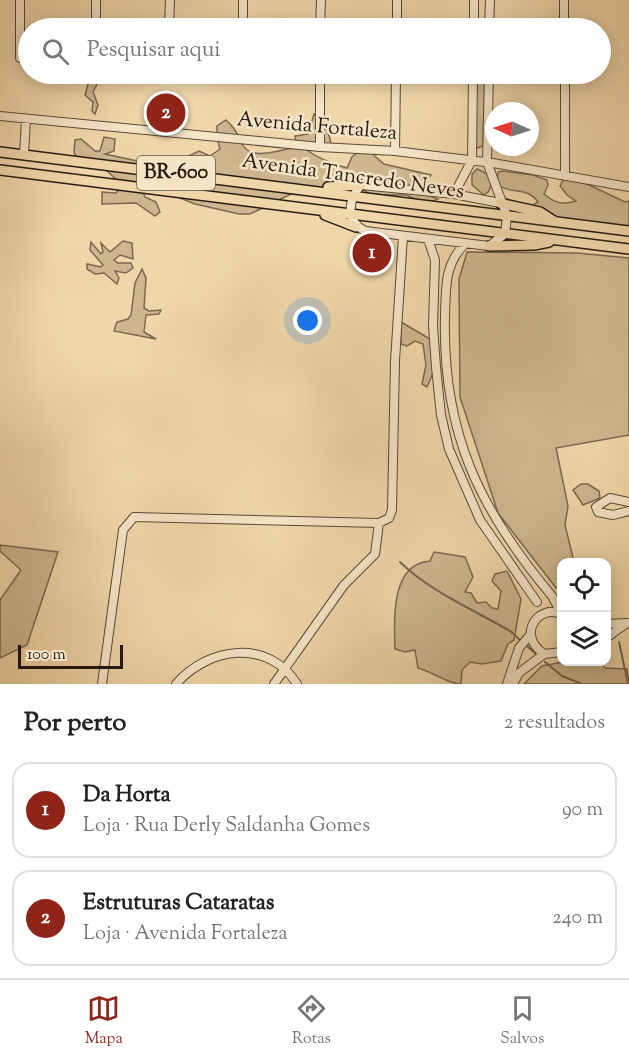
<!DOCTYPE html>
<html lang="pt">
<head>
<meta charset="utf-8">
<style>
  :root { --surface:#fff; --page:#f6f6f6; --text:#222; --muted:#767676; --line:#e0e0e0; --accent:#8f2418 }
  body { margin:0; font-family:"Sorts Mill Goudy",serif; background:var(--page); color:var(--text) }
  .controls { position:absolute; right:18px; bottom:18px; display:grid; overflow:hidden; border-radius:12px; box-shadow:0 3px 15px #0003 }
  .controls button { width:54px; height:54px; display:grid; place-items:center; padding:0; border:0; border-bottom:2px solid var(--line); background:var(--surface); color:var(--text); font:30px sans-serif }
  .compass { position:absolute; left:485px; top:102px; width:54px; height:54px; border-radius:50%; background:var(--surface); box-shadow:0 3px 15px #0003; rotate:273deg }
  .scale { position:absolute; left:18px; bottom:15px; width:105px; box-sizing:border-box; padding-left:6px; border:3px solid #261a10; border-top:0; font-size:16px; line-height:21px; white-space:nowrap; color:#261a10; -webkit-text-stroke:4px #f5e5c7; paint-order:stroke }
  .you { position:absolute; left:308px; top:321px; width:21px; height:21px; margin:-15px; border:4px solid #fff; border-radius:50%; background:#1a73e8; box-shadow:0 0 0 9px #1a73e833 }
  .badge { display:grid; place-items:center; width:39px; height:39px; border-radius:50%; background:var(--accent); color:#fff; font-size:20px; font-weight:700 }
  .pin { position:absolute; translate:-50% -50%; border:3px solid #fff; box-shadow:0 2px 6px #0006 }
  .list { margin:0; padding:0; list-style:none }
  h2 { display:flex; justify-content:space-between; align-items:center; height:78px; margin:0; padding:0 24px; font-size:26px }
  h2 small { font-size:20px; font-weight:400; color:var(--muted) }
  .list li { display:grid; grid-template-columns:39px 1fr auto; gap:18px; align-items:center; box-sizing:border-box; height:96px; margin:0 12px 12px; padding:0 12px; border:2px solid var(--line); border-radius:18px }
  .list b { display:block; font-size:22px; white-space:nowrap }
  .list p { margin:0; font-size:20px; white-space:nowrap; color:var(--muted) }
  .list em { font-size:20px; font-style:normal; color:var(--muted) }
  .icon { flex:none; width:33px; height:33px; fill:none; stroke:currentColor; stroke-width:2; stroke-linecap:round; stroke-linejoin:round }
  .map { position:relative; flex:none; width:629px; height:684px; overflow:hidden }
  .search { position:absolute; background:var(--surface); box-shadow:0 3px 15px #0003; left:18px; right:18px; top:18px; height:66px; display:flex; align-items:center; gap:15px; box-sizing:border-box; padding:0 21px; border-radius:33px; color:var(--muted); font-size:22px }
  .sheet { height:294px; background:var(--surface) }
  nav { display:flex; justify-content:space-around; align-items:center; box-sizing:border-box; height:84px; border-top:2px solid var(--line); background:var(--surface); font-size:16px; color:var(--muted) }
  nav a { display:grid; justify-items:center; gap:3px }
  nav .on { color:var(--accent) }
  .map>svg:first-child { display:block }
  .green { fill:#ceb78f; stroke:#7a6850; stroke-width:1.5 }
  .lines { fill:none; stroke-linecap:round; stroke-linejoin:round }
  .stream { stroke:#76654d; stroke-width:2 }
  .minor-casing { stroke:#584936; stroke-width:10 }
  .major-casing { stroke:#261a10; stroke-width:12 }
  .minor { stroke:#f5e5c7; stroke-width:8 }
  .major { stroke:#f0d7a9; stroke-width:9 }
  .labels { text-anchor:middle; dominant-baseline:central; stroke-width:5; stroke-linejoin:round; paint-order:stroke }
  .shield { fill:#f5e5c7; stroke:#645747; stroke-width:1.5 }
  .shield-label { font-size:20px; font-weight:bold; fill:#261a10 }
  .street-label { font-size:21px; fill:#261a10; stroke:#f5e5c7 }
</style>
</head>
<body>
<div class="map">
<svg width="629" height="684" viewBox="0 0 629 684">
  <rect width="100%" height="100%" fill="#f0d7a9"/>
  <filter id="stains"><feTurbulence type="fractalNoise" baseFrequency=".00333" numOctaves="4"/><feColorMatrix values="0 0 0 0 .2 0 0 0 0 .09 0 0 0 0 .02 0 0 0 .5 -.17"/></filter>
  <radialGradient id="worn" r=".72"><stop offset=".6" stop-color="#630" stop-opacity="0"/><stop offset="1" stop-color="#630" stop-opacity=".3"/></radialGradient>
  <path class="green" d="M68,74l33,3 -8,15 5,13 -3,9 -3,-3 1,-9 -8,-7 3,-11 -10,-8 -11,3z
    M476,74h9l-2,72 -5,2 -3,-1z
    M314,114c12,6 14,18 17,29l-4,4 -23,1c12,9 28,16 43,20l5,-11 7,-6 11,1 14,12 47,11 -7,8 3,12 11,4 -11,5 -21,-9h-35l-10,-7 -12,2 -10,5 -48,-1 -41,20h-11l-44,-10 -25,-10 -11,1 -40,-13 -13,-12 -28,-12 -4,-5 1,-13 6,-1 14,12h5l4,-14 11,2 -1,12 -9,3 46,10 23,-1 25,-12 11,5 10,-7 -3,-11v-12l9,-6c8,7 11,13 16,24 9,18 40,5 55,3l-2,-11 13,-2z
    M477,169l11,5 4,8 -3,9 -5,4 -12,-10v-11z
    M503,171l30,4 14,5 1,5 -4,9c11,9 18,11 32,7l-9,-6 -7,-9 4,-8 19,4 42,20 4,-1v26l-106,-13 -4,-4 2,-6 12,1 5,-3c-11,-16 -28,-7 -41,-18l1,-12z
    M119,189l24,3 2,5 11,5 4,10 -5,4 -19,-13 -34,1v-12l14,1z
    M123,241l9,2 1,16 -13,-4 -6,5 4,3h13l2,5 -7,5 -11,-2 4,7 -2,6 -13,-11 -9,1 -8,-5v-5l14,3 2,-2 -13,-15 1,-8 10,12 2,-2 -2,-9 9,9z
    M467,252l110,1 52,5v177l-73,13 12,58 -3,19 9,37h-12l-1,22 -5,4 -58,-75 -38,-116 -1,-118z
    M142,269l4,9 -2,30 5,3 12,-1 -2,4 -13,1 -2,17 12,7 -42,-8 3,-9 11,-3 3,-4 4,-32z
    M401,322l29,17 3,34 -6,14 -5,-3 4,-19 -3,-21 -8,-3 -8,5 -6,-2z
    M581,484h7l11,7 1,7 -17,7 -10,-15z
    M0,545l58,7 -31,93 -27,13v-58l21,-30 -21,-19z
    M434,552l31,5 8,20 -8,15 6,1 6,10 9,-1 6,6 6,1 3,-18 -9,-10 3,-7 12,-3 14,28 -7,41 -6,4 -7,17 -19,3 -12,-2 -8,8 -1,14c-13,0 -28,-12 -43,-16l-3,-18 -10,2 -10,-3c-1,-28 -5,-85 35,-88z
    M563,662h37l5,6 22,1 2,15h-105l18,-18z"/>
  <g class="lines">
    <path class="stream" d="M400,562c31,30 72,47 110,69l10,9
      M619,642l9,42
      M526,645l11,10
      M545,662l17,14 20,8"/>
    <g class="minor-casing">
      <path id="minor" d="M564,0v28
        M96,28v-28
        M169,28l1,-28
        M243,28v-28
        M320,28l1,-28
        M397,28v-28
        M474,28v-28
        M489,28l1,-28
        M20,58v-58
        M489,74l-2,88 20,54 -2,18 -16,12 -124,-15c-20,-10 -17,-31 -4,-46l93,9 46,9
        M565,74v102
        M243,76v-2
        M0,116l320,31 75,4 98,12 136,24
        M320,147v-73
        M395,151l1,-77
        M24,154l2,-35
        M454,194l18,-34 1,-86
        M428,239l7,21 -2,66 3,41 5,48 8,34 31,71 57,82
        M465,244c-21,20 -19,45 -20,72 -3,116 34,193 107,280
        M629,502l-19,-4 -14,9 2,5 15,3 16,-4
        M553,598l9,16
        M562,615c-20,-13 -48,18 -18,39l18,-2
        M606,624l20,-1
        M606,638l21,-15
        M102,684l21,-154 11,-13 245,6 10,-5 3,-8 3,-149 8,-125
        M176,684c32,-37 92,-46 121,0
        M274,684l70,-99 31,-31 4,-31
        M507,684l12,-36 11,-13
        M513,684l6,-11 25,-19"/>
    </g>
    <g class="major-casing">
      <path id="major" d="M0,152l629,79
        M0,170l629,79
        M328,187l33,-2
        M500,203l40,9 14,9
        M325,215l31,12
        M489,246l45,-1 15,-3"/>
    </g>
    <use href="#minor" class="minor"/>
    <use href="#major" class="major"/>
  </g>
  <g class="labels">
    <rect class="shield" x="137" y="156" width="78" height="34" rx="4.5"/>
    <g class="shield-label">
      <text x="176" y="173">BR-600</text>
    </g>
    <g class="street-label">
      <text transform="translate(317 127) rotate(5)">Avenida Fortaleza</text>
      <text transform="translate(353 177) rotate(8)">Avenida Tancredo Neves</text>
    </g>
  </g>
  <rect width="100%" height="100%" filter="url(#stains)"/>
  <rect width="100%" height="100%" fill="url(#worn)"/>
</svg>
<div class="controls">
<button><svg class="icon" aria-label="locate" viewBox="0 0 24 24"><circle cx="12" cy="12" r="6"/><path d="M12 2v4M12 18v4M2 12h4M18 12h4"/></svg></button>
<button><svg class="icon" aria-label="layers" viewBox="0 0 24 24"><path d="M12 4l9 5-9 5-9-5zM3 14l9 5 9-5"/></svg></button>
</div>
<svg class="compass" viewBox="-18 -18 36 36"><path d="M0-13l5 13h-10z" fill="#e53935"/><path d="M0 13l5-13h-10z" fill="#767676"/></svg>
<div class="scale">100 m</div>
<div class="you"></div>
<div class="pin badge" style="left:372px;top:253px">1</div>
<div class="pin badge" style="left:166px;top:113px">2</div>
<div class="search"><svg class="icon" aria-label="search" viewBox="0 0 24 24"><circle cx="10" cy="10" r="6"/><path d="M15 15l6 6"/></svg>Pesquisar aqui</div>
</div>
<section class="sheet">
<h2>Por perto<small>2 resultados</small></h2>
<ul class="list">
<li><span class="badge">1</span><div><b>Da Horta</b><p>Loja · Rua Derly Saldanha Gomes</p></div><em>90 m</em></li>
<li><span class="badge">2</span><div><b>Estruturas Cataratas</b><p>Loja · Avenida Fortaleza</p></div><em>240 m</em></li>
</ul>
</section>
<nav>
<a class="on"><svg class="icon" aria-label="map" viewBox="0 0 24 24"><path d="M3 6l6-2 6 2 6-2v14l-6 2-6-2-6 2zM9 4v14M15 6v14"/></svg>Mapa</a>
<a><svg class="icon" aria-label="directions" viewBox="0 0 24 24"><path d="M12 3l9 9-9 9-9-9zM9 14v-3h6M13 9l2 2-2 2"/></svg>Rotas</a>
<a><svg class="icon" aria-label="saved" viewBox="0 0 24 24"><path d="M7 4h10v16l-5-4-5 4z"/></svg>Salvos</a>
</nav>
</body>
</html>
